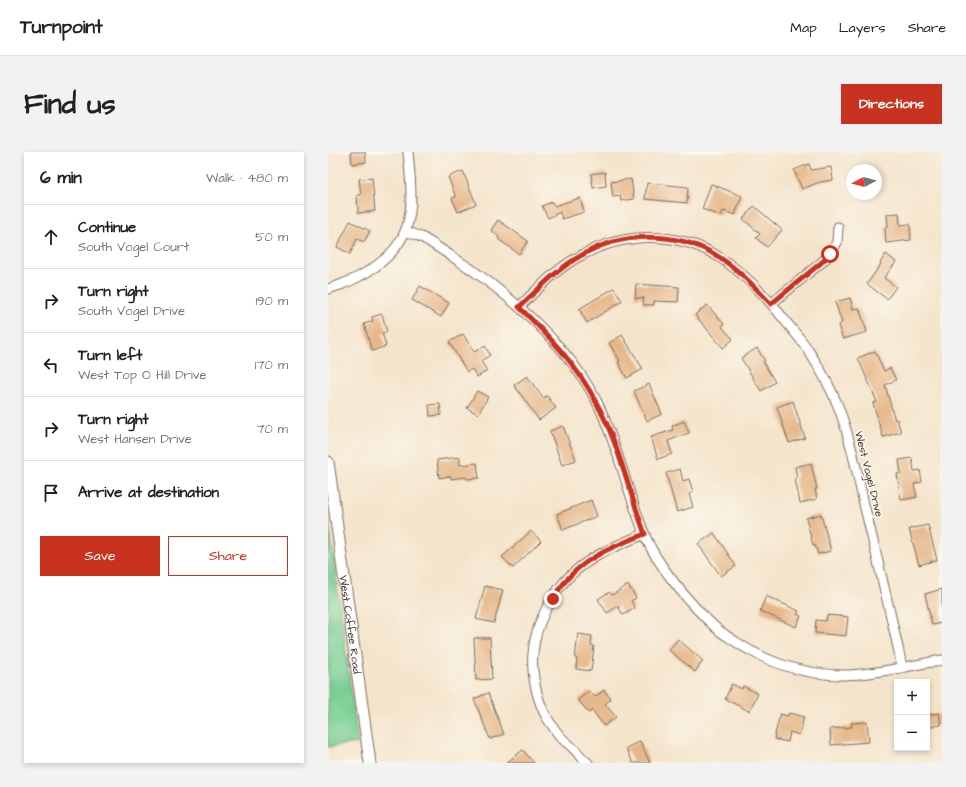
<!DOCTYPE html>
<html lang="en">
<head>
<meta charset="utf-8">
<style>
  :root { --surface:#fff; --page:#f2f2f2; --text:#202124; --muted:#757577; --line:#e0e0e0; --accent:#c8321e }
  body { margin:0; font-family:"Architects Daughter",sans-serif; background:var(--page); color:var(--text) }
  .controls { position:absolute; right:12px; bottom:12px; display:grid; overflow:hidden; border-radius:0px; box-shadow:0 2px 6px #0003 }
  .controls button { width:36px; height:36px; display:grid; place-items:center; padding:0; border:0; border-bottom:1px solid var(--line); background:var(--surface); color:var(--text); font:20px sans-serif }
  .compass { position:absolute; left:518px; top:12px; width:36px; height:36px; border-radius:50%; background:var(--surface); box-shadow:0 2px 6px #0003; rotate:263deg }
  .stop { position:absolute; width:12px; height:12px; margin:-9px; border:3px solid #c8321e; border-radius:50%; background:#fff }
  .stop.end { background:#c8321e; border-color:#fff; box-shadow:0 1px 4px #0008 }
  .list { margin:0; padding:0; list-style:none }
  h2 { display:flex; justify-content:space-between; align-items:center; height:52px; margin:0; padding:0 16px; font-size:17px }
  h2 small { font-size:13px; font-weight:400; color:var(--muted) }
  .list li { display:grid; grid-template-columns:26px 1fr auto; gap:12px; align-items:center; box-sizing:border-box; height:64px; padding:0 16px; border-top:1px solid var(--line) }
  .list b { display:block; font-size:15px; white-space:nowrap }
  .list p { margin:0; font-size:13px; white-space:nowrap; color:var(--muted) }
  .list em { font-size:13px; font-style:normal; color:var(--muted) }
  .actions { display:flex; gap:8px; padding:12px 16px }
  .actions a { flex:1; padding:9px 0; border:1px solid var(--accent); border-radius:0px; text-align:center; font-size:14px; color:var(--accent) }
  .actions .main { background:var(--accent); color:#fff }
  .icon { flex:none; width:22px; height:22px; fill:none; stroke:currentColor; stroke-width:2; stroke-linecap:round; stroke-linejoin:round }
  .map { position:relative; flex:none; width:614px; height:611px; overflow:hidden; border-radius:0px }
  header { display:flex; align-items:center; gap:24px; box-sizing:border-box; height:56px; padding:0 20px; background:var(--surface); border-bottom:1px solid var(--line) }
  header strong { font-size:19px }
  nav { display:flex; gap:22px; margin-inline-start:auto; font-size:14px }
  .intro { display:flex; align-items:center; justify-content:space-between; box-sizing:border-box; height:96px; padding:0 24px }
  h1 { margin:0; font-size:28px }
  .button { padding:10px 18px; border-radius:0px; background:var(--accent); color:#fff; font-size:14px; font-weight:700 }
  main { display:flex; gap:24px; padding:0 24px }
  aside { flex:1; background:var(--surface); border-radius:0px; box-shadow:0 2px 6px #0003 }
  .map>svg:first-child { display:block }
  .green { fill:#79cf94; stroke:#5a7c59 }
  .building { fill:#e6b789 }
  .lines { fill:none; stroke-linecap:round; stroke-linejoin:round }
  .minor-casing { stroke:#7c6b5b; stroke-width:11 }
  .tertiary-casing { stroke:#7c6b5b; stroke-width:13 }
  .minor { stroke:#fff; stroke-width:9 }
  .tertiary { stroke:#fff; stroke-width:11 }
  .route { stroke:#c8321e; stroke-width:5 }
  .labels { text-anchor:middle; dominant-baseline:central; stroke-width:3.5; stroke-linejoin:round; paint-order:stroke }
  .street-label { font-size:11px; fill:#3b2a1e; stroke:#fbf7ec }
</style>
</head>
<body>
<header>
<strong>Turnpoint</strong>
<nav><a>Map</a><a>Layers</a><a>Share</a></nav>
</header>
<div class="intro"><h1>Find us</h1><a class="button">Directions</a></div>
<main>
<aside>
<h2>6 min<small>Walk · 480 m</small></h2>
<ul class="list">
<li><svg class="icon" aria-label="ahead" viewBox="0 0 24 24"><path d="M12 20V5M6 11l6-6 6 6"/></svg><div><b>Continue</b><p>South Vogel Court</p></div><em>50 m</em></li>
<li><svg class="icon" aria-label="right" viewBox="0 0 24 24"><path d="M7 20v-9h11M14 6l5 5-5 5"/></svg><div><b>Turn right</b><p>South Vogel Drive</p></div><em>190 m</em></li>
<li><svg class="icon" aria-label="left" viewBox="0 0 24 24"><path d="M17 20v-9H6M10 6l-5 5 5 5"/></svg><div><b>Turn left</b><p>West Top O Hill Drive</p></div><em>170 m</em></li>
<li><svg class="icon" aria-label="right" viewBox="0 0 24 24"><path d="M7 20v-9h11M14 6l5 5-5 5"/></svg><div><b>Turn right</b><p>West Hansen Drive</p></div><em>70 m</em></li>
<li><svg class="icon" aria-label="arrive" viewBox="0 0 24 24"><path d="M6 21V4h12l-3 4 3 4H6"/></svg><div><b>Arrive at destination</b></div></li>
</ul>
<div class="actions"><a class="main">Save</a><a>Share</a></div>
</aside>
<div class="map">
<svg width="614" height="611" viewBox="0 0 614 611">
  <rect width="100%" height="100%" fill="#fbf7ec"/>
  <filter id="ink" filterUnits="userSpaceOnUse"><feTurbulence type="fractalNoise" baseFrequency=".025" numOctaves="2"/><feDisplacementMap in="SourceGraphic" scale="8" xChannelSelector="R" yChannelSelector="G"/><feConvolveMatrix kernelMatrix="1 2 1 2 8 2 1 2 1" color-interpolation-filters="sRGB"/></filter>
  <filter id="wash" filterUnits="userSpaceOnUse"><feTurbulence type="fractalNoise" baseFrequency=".012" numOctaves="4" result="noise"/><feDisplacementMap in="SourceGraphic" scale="16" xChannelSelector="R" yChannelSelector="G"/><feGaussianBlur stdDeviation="0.9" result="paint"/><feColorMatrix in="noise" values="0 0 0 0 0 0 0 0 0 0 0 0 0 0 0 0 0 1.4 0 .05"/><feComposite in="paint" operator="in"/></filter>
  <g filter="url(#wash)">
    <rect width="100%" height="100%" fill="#f4e4cb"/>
    <path class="green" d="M0,364l30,227 -30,4z"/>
    <g id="blocks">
      <path class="building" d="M23,0h14l1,10 -14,2z
        M481,12l2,6 20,-3 2,13 -13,2 -18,7 -8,-19z
        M135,19l13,33 -18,8 -6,-14 4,-1 -8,-20z
        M277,20l1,14 -13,2 -2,-14z
        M44,26l3,33 -17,2 -1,-18h4l-2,-16z
        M303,27l3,20 -13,2 -1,-5 -7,1 -2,-15z
        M319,31l41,4 -1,16 -42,-4z
        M383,32l31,12 -7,19 -12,-4 -2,5 -19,-7z
        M252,46l4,14 -22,7 -2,-7 -12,6 -6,-12 10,-4 2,4z
        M426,54l28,24 -15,17 -11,-9 4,-4 -17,-15z
        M571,61l1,12 10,-1 1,16 -25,3 -1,-16h3l-1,-13z
        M170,68l30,21 -9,13 -21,-15 1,-2 -8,-7z
        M22,69l20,10 -6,11 -7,-3 -7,15 -13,-7z
        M558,102l10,8 -12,16 12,9 -9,12 -20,-15 14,-20 -1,-1z
        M308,132l43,3 -1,15 -24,-1v4h-11l1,-7h-9z
        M92,134l29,17 -8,14 -29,-17z
        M286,136l8,13 -35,22 -8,-14z
        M522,146l3,11 6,-1 8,24 -24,7 -5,-14 4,-2 -7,-21z
        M379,153l17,19 -2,3 11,12 -10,9 -28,-33z
        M54,162l5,18 -5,1 4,13 -14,5 -8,-27 9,-3 -1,-4z
        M135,182l11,18 11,-6 5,9 -9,6 6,10 -10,6 -5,-8 -5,3 -18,-30z
        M294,183l21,34 -16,9 -9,-16 2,-1 -11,-18z
        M429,196l8,13 -2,1 12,20 -14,9 -20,-33z
        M547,199l9,20 6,-3 6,12 -11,5 10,35 2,-1 4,13 -18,5 -10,-34 4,-1 -19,-44z
        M199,224l16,22 4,-2 9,12 -17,12 -25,-35z
        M321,232l13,30 -15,7 -13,-30z
        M149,239l11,6 -10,17 -11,-6z
        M465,249l12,37 -16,5 -12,-36z
        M112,252l1,11 -11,1 -1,-11z
        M356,269l5,12 -21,8 4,13 -14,5 -7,-22 22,-7 -1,-4z
        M235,274l13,34 -14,5 -12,-34z
        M132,305v8l17,-2 2,15 -12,1 -1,-2 -15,2v-3l-12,2 -2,-18z
        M584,306l2,13 6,-1 2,12 -8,2 3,13 -16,3 -4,-26 4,-1 -2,-13z
        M483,311l6,26h-2l2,10 -17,4 -5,-24 2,-1 -2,-11z
        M352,317l3,12 6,-2 4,13 -4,2 4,13 -16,5 -11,-39z
        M263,348l6,16 -34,14 -6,-16z
        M493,362l10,37 -13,3 -3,-9h-2l-7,-27z
        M600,373l9,35 -18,5 -10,-36z
        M203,379l10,10 -28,27 -11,-11z
        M386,381l22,33 -15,10 -23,-32z
        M300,433l8,13 -5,3 4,7 -12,7 -5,-9 -11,7 -9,-14 11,-7 3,3z
        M157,434l18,4 -9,33 -18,-4z
        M614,437v34l-10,2 -7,-31z
        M438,444l33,15 -2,3 4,2 -5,11 -36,-16z
        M499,463l21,2 -2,19 -31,-3 1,-13 10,1z
        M250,482l14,2 -1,9 3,1 -3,25 -15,-2 1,-10 -2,-1z
        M146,486h16l2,41 -16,1z
        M350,487l25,22 -8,11 -26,-22z
        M404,532l10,5 1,-3 15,8 -9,17 -24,-12z
        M276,538l7,9 -6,5 11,13 -12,9 -12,-16 -3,3 -11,-13 11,-9 6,6z
        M160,541l16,41 -14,5 -16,-40z
        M461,561l15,4 -5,18 -9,-3 -2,10 -14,-3 6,-25 8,2z
        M611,561l2,12 -14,2v-12z
        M539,570l2,20 -38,3 -1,-16 22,-2 -1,-4z
        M312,589l10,22h-17l-7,-15z
        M195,598l11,13h-28z"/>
    </g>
  </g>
  <g filter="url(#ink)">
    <use href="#blocks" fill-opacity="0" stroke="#7c6b5b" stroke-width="1"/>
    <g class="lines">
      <g class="minor-casing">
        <path id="minor" d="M77,79c6,2 12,4 18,7 6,3 11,7 16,10 11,7 21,14 32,21 49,35 100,80 127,135 21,44 30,92 49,136 8,18 21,35 34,51 10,12 22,25 34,36 6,6 14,10 21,15 32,21 70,33 108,33 19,0 38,-4 57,-7 13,-3 27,-5 41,-8
          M0,137c31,-9 69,-30 79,-63 7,-22 3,-51 1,-74
          M443,152l51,-42 8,-8 4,-6 3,-6 1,-15
          M191,155c20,-19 40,-41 65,-53 40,-21 90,-23 130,0 29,17 53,43 73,69 7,9 15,17 21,27 12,18 22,36 30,56 12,31 19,66 26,98 12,49 24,99 35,148l3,15
          M260,611c-5,-4 -9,-9 -13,-13 -5,-5 -11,-9 -16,-15 -4,-5 -8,-11 -12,-17 -10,-17 -16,-45 -14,-65 2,-28 19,-61 40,-80 20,-18 46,-29 72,-39"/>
      </g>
      <g class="tertiary-casing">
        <g id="tertiary">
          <path id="s1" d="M0,310l42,301"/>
        </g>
      </g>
      <use href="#minor" class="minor"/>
      <use href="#tertiary" class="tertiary"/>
    </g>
  </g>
  <g class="lines" filter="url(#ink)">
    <path class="route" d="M225,447c5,-9 11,-17 19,-25 19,-19 47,-30 73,-40 -17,-44 -26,-91 -49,-132 -19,-37 -47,-66 -77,-95 20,-18 39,-39 63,-52 39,-23 93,-24 132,-1 22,13 39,31 57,50l51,-42 8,-8"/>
  </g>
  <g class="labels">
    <g class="street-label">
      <text transform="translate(541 322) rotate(76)">West Vogel Drive</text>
      <text stroke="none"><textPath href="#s1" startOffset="164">West Coffee Road</textPath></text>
    </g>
  </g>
</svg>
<div class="controls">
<button>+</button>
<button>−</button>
</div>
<svg class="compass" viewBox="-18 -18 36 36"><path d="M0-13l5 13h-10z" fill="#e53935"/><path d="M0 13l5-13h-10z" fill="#757577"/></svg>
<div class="stop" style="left:502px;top:102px"></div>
<div class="stop end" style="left:225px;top:447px"></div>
</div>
</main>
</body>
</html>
